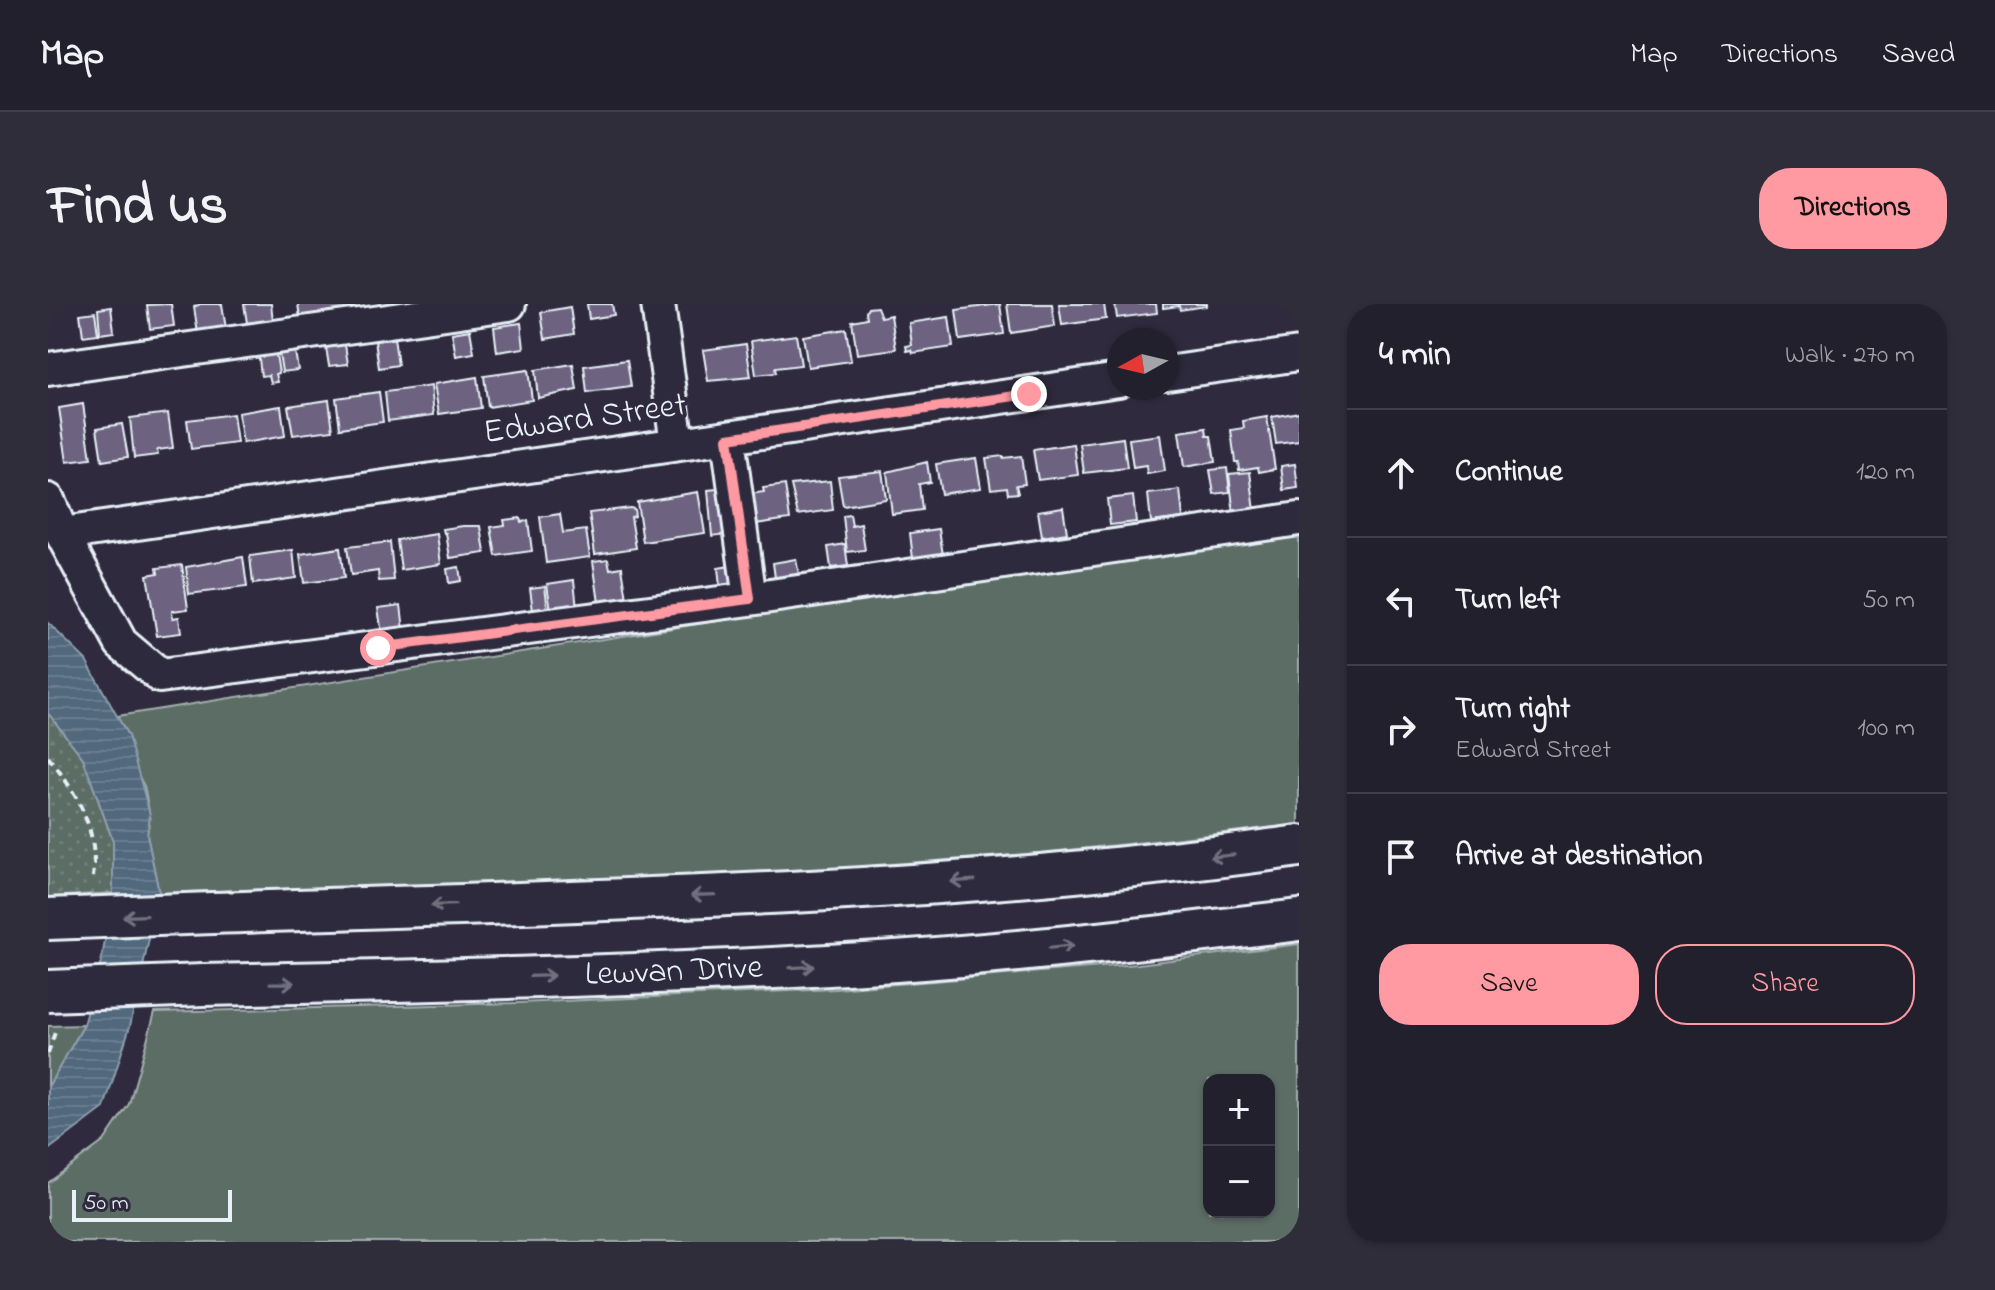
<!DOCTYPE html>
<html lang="en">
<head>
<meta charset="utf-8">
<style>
  :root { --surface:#23202e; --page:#2f2d3a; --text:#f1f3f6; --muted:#a3a3aa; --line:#403e4a; --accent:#ff9aa2 }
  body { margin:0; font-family:"Indie Flower",sans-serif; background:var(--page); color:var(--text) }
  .controls { position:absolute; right:24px; bottom:24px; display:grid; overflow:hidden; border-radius:16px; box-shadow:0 2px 6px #0004 }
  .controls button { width:72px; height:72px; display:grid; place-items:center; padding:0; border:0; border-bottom:2px solid var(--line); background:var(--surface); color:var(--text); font:40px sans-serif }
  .compass { position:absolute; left:1059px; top:24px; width:72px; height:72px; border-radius:50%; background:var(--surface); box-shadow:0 2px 6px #0004; rotate:262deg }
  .scale { position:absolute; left:24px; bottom:20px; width:160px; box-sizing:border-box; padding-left:8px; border:4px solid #e8f1f8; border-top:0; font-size:22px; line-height:28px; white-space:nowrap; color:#e8f1f8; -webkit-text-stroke:6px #2f2a3d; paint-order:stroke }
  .stop { position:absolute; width:24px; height:24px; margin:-18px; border:6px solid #ff9aa2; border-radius:50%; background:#fff }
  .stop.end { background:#ff9aa2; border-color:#fff; box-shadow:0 2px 8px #0008 }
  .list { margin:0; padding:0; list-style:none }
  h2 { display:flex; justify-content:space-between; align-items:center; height:104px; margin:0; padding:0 32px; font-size:34px }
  h2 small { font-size:26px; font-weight:400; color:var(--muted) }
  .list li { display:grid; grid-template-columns:52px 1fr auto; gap:24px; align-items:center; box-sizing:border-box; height:128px; padding:0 32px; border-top:2px solid var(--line) }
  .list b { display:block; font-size:30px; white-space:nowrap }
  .list p { margin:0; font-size:26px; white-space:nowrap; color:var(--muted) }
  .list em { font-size:26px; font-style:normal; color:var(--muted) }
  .actions { display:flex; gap:16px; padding:24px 32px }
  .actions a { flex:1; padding:18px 0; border:2px solid var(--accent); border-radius:32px; text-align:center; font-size:28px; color:var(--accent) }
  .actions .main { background:var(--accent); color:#111 }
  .icon { flex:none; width:44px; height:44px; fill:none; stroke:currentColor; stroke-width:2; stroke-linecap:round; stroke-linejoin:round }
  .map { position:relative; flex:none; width:1251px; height:938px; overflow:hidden; border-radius:32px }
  header { display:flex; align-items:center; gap:48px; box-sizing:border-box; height:112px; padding:0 40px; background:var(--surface); border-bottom:2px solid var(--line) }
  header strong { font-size:38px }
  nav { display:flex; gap:44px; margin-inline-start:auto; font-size:28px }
  .intro { display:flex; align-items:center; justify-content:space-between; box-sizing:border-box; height:192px; padding:0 48px }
  h1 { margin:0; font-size:56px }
  .button { padding:20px 36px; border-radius:32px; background:var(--accent); color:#111; font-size:28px; font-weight:700 }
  main { display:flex; gap:48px; padding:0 48px }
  aside { flex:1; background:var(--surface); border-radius:32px; box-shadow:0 2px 6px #0004 }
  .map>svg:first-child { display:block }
  .grass { fill:#5c6d65; stroke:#a2afae; stroke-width:2; fill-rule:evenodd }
  .park { fill:url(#park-dots); stroke:#a2afae; stroke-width:2 }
  .water { fill:url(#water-rules); stroke:#8d9eae; stroke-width:2 }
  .building { fill:#6d6380; stroke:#e8f1f8; stroke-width:2 }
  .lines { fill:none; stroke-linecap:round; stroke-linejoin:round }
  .minor-casing { stroke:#e8f1f8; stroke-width:38 }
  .major-casing { stroke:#e8f1f8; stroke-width:46 }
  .path { stroke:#e8f1f8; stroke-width:4; stroke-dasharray:8 6; stroke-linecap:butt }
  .minor { stroke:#2f2a3d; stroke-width:32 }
  .major { stroke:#2f2a3d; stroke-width:40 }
  .major-bridge-casing { stroke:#e8f1f8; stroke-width:46; stroke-linecap:butt }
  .major-bridge { stroke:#2f2a3d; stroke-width:40 }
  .oneway { stroke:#70707e }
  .route { stroke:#ff9aa2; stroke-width:10 }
  .labels { text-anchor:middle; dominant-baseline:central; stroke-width:8; stroke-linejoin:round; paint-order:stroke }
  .street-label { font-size:34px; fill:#e8f1f8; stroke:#2f2a3d }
</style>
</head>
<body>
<header>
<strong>Map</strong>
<nav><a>Map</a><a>Directions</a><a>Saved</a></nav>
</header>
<div class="intro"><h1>Find us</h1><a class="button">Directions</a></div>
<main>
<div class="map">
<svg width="1251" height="938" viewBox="0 0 1251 938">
  <defs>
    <pattern id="park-dots" width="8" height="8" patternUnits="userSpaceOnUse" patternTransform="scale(2)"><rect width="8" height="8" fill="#5c6d65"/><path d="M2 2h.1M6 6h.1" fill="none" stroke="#73827c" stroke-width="1.8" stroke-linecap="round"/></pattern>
    <pattern id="water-rules" width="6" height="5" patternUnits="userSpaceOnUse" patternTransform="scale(2)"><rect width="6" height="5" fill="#51677d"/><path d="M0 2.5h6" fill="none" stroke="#6a7d90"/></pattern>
  </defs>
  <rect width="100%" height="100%" fill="#2f2a3d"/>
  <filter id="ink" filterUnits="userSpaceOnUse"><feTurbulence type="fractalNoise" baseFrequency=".0125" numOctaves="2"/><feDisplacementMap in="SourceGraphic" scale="16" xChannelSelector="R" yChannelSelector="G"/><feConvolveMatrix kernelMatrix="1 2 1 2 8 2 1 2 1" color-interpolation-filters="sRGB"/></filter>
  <g filter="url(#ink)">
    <path class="grass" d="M1251,225v295c-126,15 -252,30 -379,39 -253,17 -508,21 -761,30l-12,-58 3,-19 -6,-30 -7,-13 -9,-37 -11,-20z
      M1251,640v298h-1251v-59l56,-42 25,-37 26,-92 363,-9 317,-14 303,-25zM1221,776v132h-60v-132z
      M36,721l-36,62v-61z"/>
    <path class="park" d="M0,409l35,45 30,83v52l-65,4z"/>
    <path class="water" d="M0,319l38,37 42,76 22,79 -3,20 12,58 -29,133 -26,82 -56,42v-63l36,-62 18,-67 11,-65v-52l-30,-83 -35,-45z"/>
    <path class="building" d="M123,0l3,22 -24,3 -3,-24z
      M152,0h22l4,25 -28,5 -4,-27z
      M196,0h27l2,16 -26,3z
      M250,0h54l1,7 -53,7z
      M539,0h25l2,11 -25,4z
      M952,0l4,30 -44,6 -4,-30z
      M959,0h45l3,22 -44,7z
      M1011,0h45l2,15 -44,6z
      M1067,0h41l1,9 -40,5z
      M1115,0h44v2l-27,4 -1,-4 -16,2z
      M63,3l3,25 -14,2 -2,-25z
      M522,3l4,27 -29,5 -4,-27z
      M829,3l4,10 10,-2 5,34 -39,5 -5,-33 15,-3 -1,-6 2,-4z
      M47,8l3,22 -15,2 -3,-22z
      M901,13l4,30 -40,6 -1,-3 -5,1 -1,-5 6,-1 -3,-22z
      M473,19l3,25 -27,4 -3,-25z
      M798,25l5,32 -43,6 -5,-31z
      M422,26l4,23 -18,3 -4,-23z
      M748,31l5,30 -26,3 1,5 -20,2 -5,-34z
      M296,34l4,26 -19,2 -4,-25z
      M346,34l4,27 -19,3 -4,-27z
      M698,40l5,33 -43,4 -5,-31z
      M246,41l4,25 -16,2 -4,-25z
      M227,44l4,25 -3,1 2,8 -7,1 -2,-8 -8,1 -3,-26z
      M579,56l4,27 -44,6 -3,-27z
      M525,60l4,26 -39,8 -3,-28z
      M480,66l4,30 -44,7 -4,-31z
      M429,73l4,31 -42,6 -5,-30z
      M383,82l3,29 -46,6 -3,-29z
      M331,88l4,30 -43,6 -4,-30z
      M281,96l4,30 -40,5 -5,-29z
      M35,100l8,55 -24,3 -8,-54z
      M233,102l4,30 -42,7 -5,-30z
      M1251,108v29l-23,3 -4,-27z
      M120,109l5,35 -16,2 1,5 -24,3 -4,-40z
      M185,110l4,29 -46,6 -4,-29z
      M1219,113l8,52 -16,3 -1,-5 -19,3 -1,-8h-3l-4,-32 13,-2 -1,-7z
      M74,120l6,33 -26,4 -5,-33z
      M1158,124l1,8h4l4,26 -31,5 -5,-35z
      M1112,131l5,36 -18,3 -1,-8 -13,2 -4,-29z
      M1075,134l4,30 -43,5 -4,-29z
      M1026,140l4,31 -40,5 -5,-30z
      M955,152v2l18,-2 4,28 -9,1 2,8 -10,1 -1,-7 -16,2 -5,-31z
      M928,154l5,30 -40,6 -5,-30z
      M879,158l3,20 -11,2 3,26 -30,4 -5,-42z
      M1247,160l3,24 -14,2 -3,-24z
      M1179,164l3,24 -16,2 -4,-24z
      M834,167l4,28 -43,7 -5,-30z
      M1202,168l5,39 -21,3 -5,-40z
      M782,177l3,29 -35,5 -7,-30z
      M737,181l5,34 -35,5 -5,-30 14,-2 -1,-4z
      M679,184l9,45 -24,3 -4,-46z
      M1132,186l3,28 -32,4 -3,-28z
      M650,188l7,41 -62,9 -6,-40z
      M1085,192l3,26 -26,3 -3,-26z
      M1015,203l4,26 -25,4 -4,-26z
      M582,204l4,1 1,7 -4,1 5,31 -41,6 -6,-41z
      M512,210l3,19 23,-3 4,27 -44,6 -6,-46z
      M802,211l2,11 9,-2 4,26 -18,2 -4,-36z
      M472,214l1,4 7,-1 4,30 -36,5 -5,-29 14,-2 -1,-5z
      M415,222h18l4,27 -35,5 -4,-25h-2l-1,-4z
      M891,225l4,26 -30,4 -3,-26z
      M389,230l4,30 -40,6 -4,-30z
      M342,238l4,38 -15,1 -1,-10 -27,4 -4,-28z
      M797,240l3,22 -17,2 -3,-21z
      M292,244l4,30 -40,5 -4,-29z
      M245,246l3,28 -43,6 -3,-28z
      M195,253l4,30 -58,7 -3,-27z
      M560,255l2,10 12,-2 5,32 -28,4 -6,-42z
      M748,255l3,16 -24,3 -2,-15z
      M134,261l6,44 -16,2 1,7 6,-1 2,16 -24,3 -10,-61 11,-2 -1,-5z
      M682,262l3,20 -13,1 -2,-19z
      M411,263l2,14 -12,2 -2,-14z
      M526,276l3,28 -26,3 -4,-27z
      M497,282l3,23 -15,2 -3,-23z
      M353,301l3,25 -22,4 -4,-26z"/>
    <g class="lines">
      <g class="minor-casing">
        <path id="minor" d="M610,0l19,140
          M0,65l461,-65
          M1119,69l132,-19
          M680,134l22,161
          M0,196l14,34 59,109 39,33 590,-77 549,-80
          M14,230l1057,-154"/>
      </g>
      <g class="major-casing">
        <g id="major">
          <path d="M165,609c362,-13 726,-16 1086,-67"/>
          <path id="s1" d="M156,681c231,-5 461,-9 691,-24 135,-9 269,-25 404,-41"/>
        </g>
      </g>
      <path class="path" d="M0,453c29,36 51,73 45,120
        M0,750l8,-25"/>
      <use href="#minor" class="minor"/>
      <use href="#major" class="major"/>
      <g class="major-bridge-casing">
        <path id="major-bridge" d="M0,615l165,-6
          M0,687l156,-6"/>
      </g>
      <use href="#major-bridge" class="major-bridge"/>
    </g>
    <defs><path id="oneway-shaft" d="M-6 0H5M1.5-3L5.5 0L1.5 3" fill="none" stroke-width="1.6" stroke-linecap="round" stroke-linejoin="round" transform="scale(2)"/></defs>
    <g class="oneway">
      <use href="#oneway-shaft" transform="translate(1174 552) rotate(174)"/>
      <use href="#oneway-shaft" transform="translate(915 577) rotate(176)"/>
      <use href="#oneway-shaft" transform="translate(655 591) rotate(178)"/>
      <use href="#oneway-shaft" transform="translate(395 601) rotate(178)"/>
      <use href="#oneway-shaft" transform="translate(87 612) rotate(178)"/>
      <use href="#oneway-shaft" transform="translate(1013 643) rotate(-6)"/>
      <use href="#oneway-shaft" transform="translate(754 663) rotate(-3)"/>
      <use href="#oneway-shaft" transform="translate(494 672) rotate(-2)"/>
      <use href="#oneway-shaft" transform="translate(234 679) rotate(-1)"/>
    </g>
  </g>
  <g class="lines" filter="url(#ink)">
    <path class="route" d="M330,344l372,-49 -22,-161 301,-44"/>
  </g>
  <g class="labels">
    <g class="street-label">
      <text transform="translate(537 116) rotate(-8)">Edward Street</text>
      <text stroke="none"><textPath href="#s1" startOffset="470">Lewvan Drive</textPath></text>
    </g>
  </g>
</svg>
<div class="controls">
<button>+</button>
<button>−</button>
</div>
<svg class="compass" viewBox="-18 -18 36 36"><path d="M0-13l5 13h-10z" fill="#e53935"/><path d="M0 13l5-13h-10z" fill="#a3a3aa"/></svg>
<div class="scale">50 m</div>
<div class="stop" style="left:330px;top:344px"></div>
<div class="stop end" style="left:981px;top:90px"></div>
</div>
<aside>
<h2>4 min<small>Walk · 270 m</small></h2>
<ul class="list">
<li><svg class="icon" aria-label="ahead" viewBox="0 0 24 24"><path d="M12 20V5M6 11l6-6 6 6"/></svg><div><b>Continue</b></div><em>120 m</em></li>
<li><svg class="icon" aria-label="left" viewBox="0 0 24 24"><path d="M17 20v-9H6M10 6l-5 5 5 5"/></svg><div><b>Turn left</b></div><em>50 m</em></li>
<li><svg class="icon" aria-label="right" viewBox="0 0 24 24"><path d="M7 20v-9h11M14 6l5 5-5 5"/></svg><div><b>Turn right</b><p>Edward Street</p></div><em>100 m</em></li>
<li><svg class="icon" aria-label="arrive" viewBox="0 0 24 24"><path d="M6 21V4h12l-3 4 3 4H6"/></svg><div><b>Arrive at destination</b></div></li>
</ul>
<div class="actions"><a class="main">Save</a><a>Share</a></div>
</aside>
</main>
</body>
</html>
